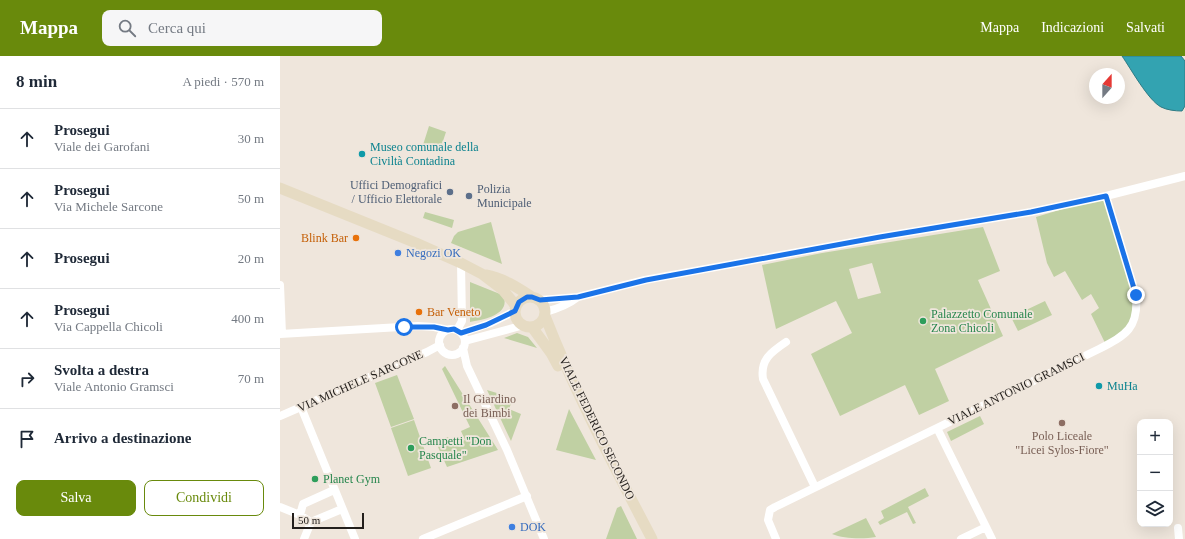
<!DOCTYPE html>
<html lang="it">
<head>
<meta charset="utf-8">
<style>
  :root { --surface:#fff; --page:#f6f6f7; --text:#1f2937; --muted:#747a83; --line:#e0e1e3; --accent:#698a0c }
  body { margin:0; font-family:Georgia,serif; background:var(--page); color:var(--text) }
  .controls { position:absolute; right:12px; bottom:12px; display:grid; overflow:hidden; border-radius:8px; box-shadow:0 4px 16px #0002 }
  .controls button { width:36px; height:36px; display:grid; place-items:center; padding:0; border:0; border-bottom:1px solid var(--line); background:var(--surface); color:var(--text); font:20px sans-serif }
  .compass { position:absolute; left:809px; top:12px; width:36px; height:36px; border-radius:50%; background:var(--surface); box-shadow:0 4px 16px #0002; rotate:21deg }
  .scale { position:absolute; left:12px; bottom:10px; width:72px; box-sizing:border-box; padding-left:4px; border:2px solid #231f1c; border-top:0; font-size:11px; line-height:14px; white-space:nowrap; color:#231f1c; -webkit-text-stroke:3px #efe6dc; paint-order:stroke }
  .stop { position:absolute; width:12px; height:12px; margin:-9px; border:3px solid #1a73e8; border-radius:50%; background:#fff }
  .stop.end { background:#1a73e8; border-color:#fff; box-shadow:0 1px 4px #0008 }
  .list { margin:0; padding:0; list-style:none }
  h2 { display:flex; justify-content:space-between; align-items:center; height:52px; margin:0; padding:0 16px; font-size:17px }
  h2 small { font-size:13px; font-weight:400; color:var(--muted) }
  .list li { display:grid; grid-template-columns:26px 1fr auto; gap:12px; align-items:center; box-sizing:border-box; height:60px; padding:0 16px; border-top:1px solid var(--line) }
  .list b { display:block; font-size:15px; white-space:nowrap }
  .list p { margin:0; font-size:13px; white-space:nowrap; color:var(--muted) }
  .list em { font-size:13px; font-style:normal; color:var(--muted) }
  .actions { display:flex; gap:8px; padding:12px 16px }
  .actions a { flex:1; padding:9px 0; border:1px solid var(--accent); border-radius:8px; text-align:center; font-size:14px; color:var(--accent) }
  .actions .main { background:var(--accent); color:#fff }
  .icon { flex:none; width:22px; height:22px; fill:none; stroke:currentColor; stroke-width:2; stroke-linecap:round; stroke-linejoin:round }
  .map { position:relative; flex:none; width:905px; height:483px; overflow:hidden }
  header { display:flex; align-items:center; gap:24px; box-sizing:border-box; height:56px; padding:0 20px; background:var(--accent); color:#fff }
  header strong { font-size:19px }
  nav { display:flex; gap:22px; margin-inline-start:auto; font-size:14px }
  .search { width:280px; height:36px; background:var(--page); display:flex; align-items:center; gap:10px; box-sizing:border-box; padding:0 14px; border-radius:8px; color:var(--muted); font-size:15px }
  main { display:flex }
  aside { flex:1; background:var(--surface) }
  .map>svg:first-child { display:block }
  .green { fill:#c0d0a3; fill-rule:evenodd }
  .water { fill:#33a3b1; stroke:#2e7b84 }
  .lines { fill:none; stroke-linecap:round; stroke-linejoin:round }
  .minor { stroke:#fff; stroke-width:8 }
  .secondary { stroke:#e6dbc3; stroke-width:11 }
  .route { stroke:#1a73e8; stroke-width:5 }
  .culture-dot { fill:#0f9aa8; stroke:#efe6dc; stroke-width:1.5 }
  .service-dot { fill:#5c6f8a; stroke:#efe6dc; stroke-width:1.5 }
  .food-dot { fill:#e8710a; stroke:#efe6dc; stroke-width:1.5 }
  .shop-dot { fill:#3f7fe0; stroke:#efe6dc; stroke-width:1.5 }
  .leisure-dot { fill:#2e9e5b; stroke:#efe6dc; stroke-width:1.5 }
  .education-dot { fill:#8d6e63; stroke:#efe6dc; stroke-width:1.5 }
  .labels { text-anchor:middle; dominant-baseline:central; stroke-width:3.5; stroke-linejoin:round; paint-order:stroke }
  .culture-label { font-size:12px; fill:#0d838f; stroke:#efe6dc; text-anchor:start }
  .service-label { font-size:12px; fill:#4e5e75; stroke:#efe6dc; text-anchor:end }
  .food-label { font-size:12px; fill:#c56008; stroke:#efe6dc; text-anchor:end }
  .shop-label { font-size:12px; fill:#366cbe; stroke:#efe6dc; text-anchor:start }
  .leisure-label { font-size:12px; fill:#27864d; stroke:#efe6dc; text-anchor:start }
  .street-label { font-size:12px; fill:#231f1c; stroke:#efe6dc }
  .education-label { font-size:12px; fill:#785e54; stroke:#efe6dc; text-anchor:start }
</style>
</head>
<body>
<header>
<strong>Mappa</strong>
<div class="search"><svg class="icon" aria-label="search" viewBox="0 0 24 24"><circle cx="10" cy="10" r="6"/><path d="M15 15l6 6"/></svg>Cerca qui</div>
<nav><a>Mappa</a><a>Indicazioni</a><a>Salvati</a></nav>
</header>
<main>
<aside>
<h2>8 min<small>A piedi · 570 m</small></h2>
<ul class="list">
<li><svg class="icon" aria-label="ahead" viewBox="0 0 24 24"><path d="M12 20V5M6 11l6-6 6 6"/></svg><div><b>Prosegui</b><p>Viale dei Garofani</p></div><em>30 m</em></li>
<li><svg class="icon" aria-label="ahead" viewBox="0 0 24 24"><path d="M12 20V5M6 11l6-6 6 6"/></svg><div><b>Prosegui</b><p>Via Michele Sarcone</p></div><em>50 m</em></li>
<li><svg class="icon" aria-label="ahead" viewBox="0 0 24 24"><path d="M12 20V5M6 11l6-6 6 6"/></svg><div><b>Prosegui</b></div><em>20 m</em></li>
<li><svg class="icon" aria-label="ahead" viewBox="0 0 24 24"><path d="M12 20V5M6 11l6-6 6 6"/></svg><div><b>Prosegui</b><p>Via Cappella Chicoli</p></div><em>400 m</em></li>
<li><svg class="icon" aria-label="right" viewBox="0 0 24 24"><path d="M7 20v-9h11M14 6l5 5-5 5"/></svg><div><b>Svolta a destra</b><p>Viale Antonio Gramsci</p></div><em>70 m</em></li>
<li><svg class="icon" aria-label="arrive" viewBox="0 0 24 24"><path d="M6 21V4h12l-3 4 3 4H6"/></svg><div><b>Arrivo a destinazione</b></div></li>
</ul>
<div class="actions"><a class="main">Salva</a><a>Condividi</a></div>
</aside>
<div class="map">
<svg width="905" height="483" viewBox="0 0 905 483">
  <rect width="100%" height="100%" fill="#efe6dc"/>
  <path class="green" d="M149,70l17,6 -6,18 -17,-5z
    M826,140l30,99 -2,28 -28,22 -15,-31 8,-6 -8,-14 -9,6 -17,-29 -11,6 -7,-14 -11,-46z
    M145,156l29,8 -2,8 -29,-10z
    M211,166l11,42 -51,-21 3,-7 4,-4z
    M703,171l17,44 -22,9 25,56 -68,33 14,32 -30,14 -14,-30 -65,31 -29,-62 41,-21 -16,-32 -60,28 -14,-64 60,-12zM592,207l9,30 -23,6 -9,-30z
    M190,226l30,12 4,4c5,17 -21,22 -34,24z
    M765,245l7,14 -34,16 -7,-14z
    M237,277l11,4 9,11 -33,-10z
    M165,310l53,84 -51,17 -9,-20 2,-7 8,-3 4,8 13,-5 -4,-9 9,-4 -28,-58z
    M117,319l17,44 -23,8 -16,-44z
    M207,334l26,8 -4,11 12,5 -10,27z
    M289,353l27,51 -40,-10z
    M700,360l4,8 -33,17 -4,-9z
    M134,364l17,48 -23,8 -17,-48z
    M645,432l4,8 -21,11 8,16 -3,1 -6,-12 -27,13 -2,-3 6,-4 -3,-7z
    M341,450l16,33h-31l11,-31z
    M586,462l10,19c-12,2 -32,2 -44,-3z"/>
  <path class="water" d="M842,0h59l4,5v45l-3,5c-7,0 -15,-1 -21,-4 -13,-7 -30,-38 -39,-51z"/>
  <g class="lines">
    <path class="minor" d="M0,229l2,49
      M260,244l38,-3 67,-17 235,-43 151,-25 75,-16 79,-20
      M265,256c12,-3 23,-7 33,-15
      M159 286a13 13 0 1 1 26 0a13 13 0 1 1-26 0Z
      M177,274l5,-9 -1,-58
      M181,277l30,-10 24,-12
      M0,278l138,-8 16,1 14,3
      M185,285l59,-16
      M506,286c-15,10 -26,18 -23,37l52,108
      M183,292l4,18 40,84 37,89
      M21,351l54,132
      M0,360l147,-64 13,-7
      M657,372l55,111
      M0,451l20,8 11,7 -7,17
      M20,459l3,-11 31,-14
      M31,466l31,-13
      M898,472l1,11
      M143,483l104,-43
      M496,483l-8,-19 2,-10 5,-3 324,-158c27,-14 40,-21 37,-54l-30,-99
      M681,483l25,-12"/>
    <path class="secondary" d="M0,132l136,55 45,20 21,11 21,16 13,16
      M206,219c17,3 32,13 46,22
      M235 256a15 15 0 1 1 30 0a15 15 0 1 1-30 0Z
      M265,260c30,77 69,150 107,223
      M252,271l19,26 7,13"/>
  </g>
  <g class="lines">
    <path class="route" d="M124,271h30l14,3 6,-1 7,4 25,-8 29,-14 4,-9 8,-5h5l8,3 38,-3 68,-17 234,-43 151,-25 75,-16 30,99"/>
  </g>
  <g class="culture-dot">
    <circle cx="82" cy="98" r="4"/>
    <circle cx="819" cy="330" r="4"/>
  </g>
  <g class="service-dot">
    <circle cx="170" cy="136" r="4"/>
    <circle cx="189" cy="140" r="4"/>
  </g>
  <g class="food-dot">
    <circle cx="76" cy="182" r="4"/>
    <circle cx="139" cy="256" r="4"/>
  </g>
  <g class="shop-dot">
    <circle cx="118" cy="197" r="4"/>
    <circle cx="232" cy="471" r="4"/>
  </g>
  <g class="leisure-dot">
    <circle cx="643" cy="265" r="4"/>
    <circle cx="131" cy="392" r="4"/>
    <circle cx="35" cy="423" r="4"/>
  </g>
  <g class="education-dot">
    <circle cx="175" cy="350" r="4"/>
    <circle cx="782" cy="367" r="4"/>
  </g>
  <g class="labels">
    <g class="culture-label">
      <text x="90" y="91">Museo comunale della<tspan x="90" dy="14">Civiltà Contadina</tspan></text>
      <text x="827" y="330">MuHa</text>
    </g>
    <g class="service-label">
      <text x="162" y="129">Uffici Demografici<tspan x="162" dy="14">/ Ufficio Elettorale</tspan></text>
      <text x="197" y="133" text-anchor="start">Polizia<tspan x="197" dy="14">Municipale</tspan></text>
    </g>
    <g class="food-label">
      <text x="68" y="182">Blink Bar</text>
      <text x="147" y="256" text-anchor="start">Bar Veneto</text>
    </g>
    <g class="shop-label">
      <text x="126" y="197">Negozi OK</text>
      <text x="240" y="471">DOK</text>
    </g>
    <g class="leisure-label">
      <text x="651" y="258">Palazzetto Comunale<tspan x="651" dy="14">Zona Chicoli</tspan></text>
      <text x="139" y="385">Campetti "Don<tspan x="139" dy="14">Pasquale"</tspan></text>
      <text x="43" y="423">Planet Gym</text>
    </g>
    <g class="street-label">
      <text transform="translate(80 325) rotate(-24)">VIA MICHELE SARCONE</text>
      <text transform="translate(736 333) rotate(-26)">VIALE ANTONIO GRAMSCI</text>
      <text transform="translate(317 372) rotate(64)">VIALE FEDERICO SECONDO</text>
    </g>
    <g class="education-label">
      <text x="183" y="343">Il Giardino<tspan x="183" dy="14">dei Bimbi</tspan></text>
      <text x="782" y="380" text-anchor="middle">Polo Liceale<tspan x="782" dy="14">"Licei Sylos-Fiore"</tspan></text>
    </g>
  </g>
</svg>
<div class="controls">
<button>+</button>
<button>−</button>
<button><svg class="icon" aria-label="layers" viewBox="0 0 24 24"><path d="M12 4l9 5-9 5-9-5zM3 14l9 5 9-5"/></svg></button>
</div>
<svg class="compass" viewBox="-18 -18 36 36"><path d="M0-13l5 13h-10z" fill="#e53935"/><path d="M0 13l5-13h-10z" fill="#747a83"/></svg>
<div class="scale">50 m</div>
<div class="stop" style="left:124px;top:271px"></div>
<div class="stop end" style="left:856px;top:239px"></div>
</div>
</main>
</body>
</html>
